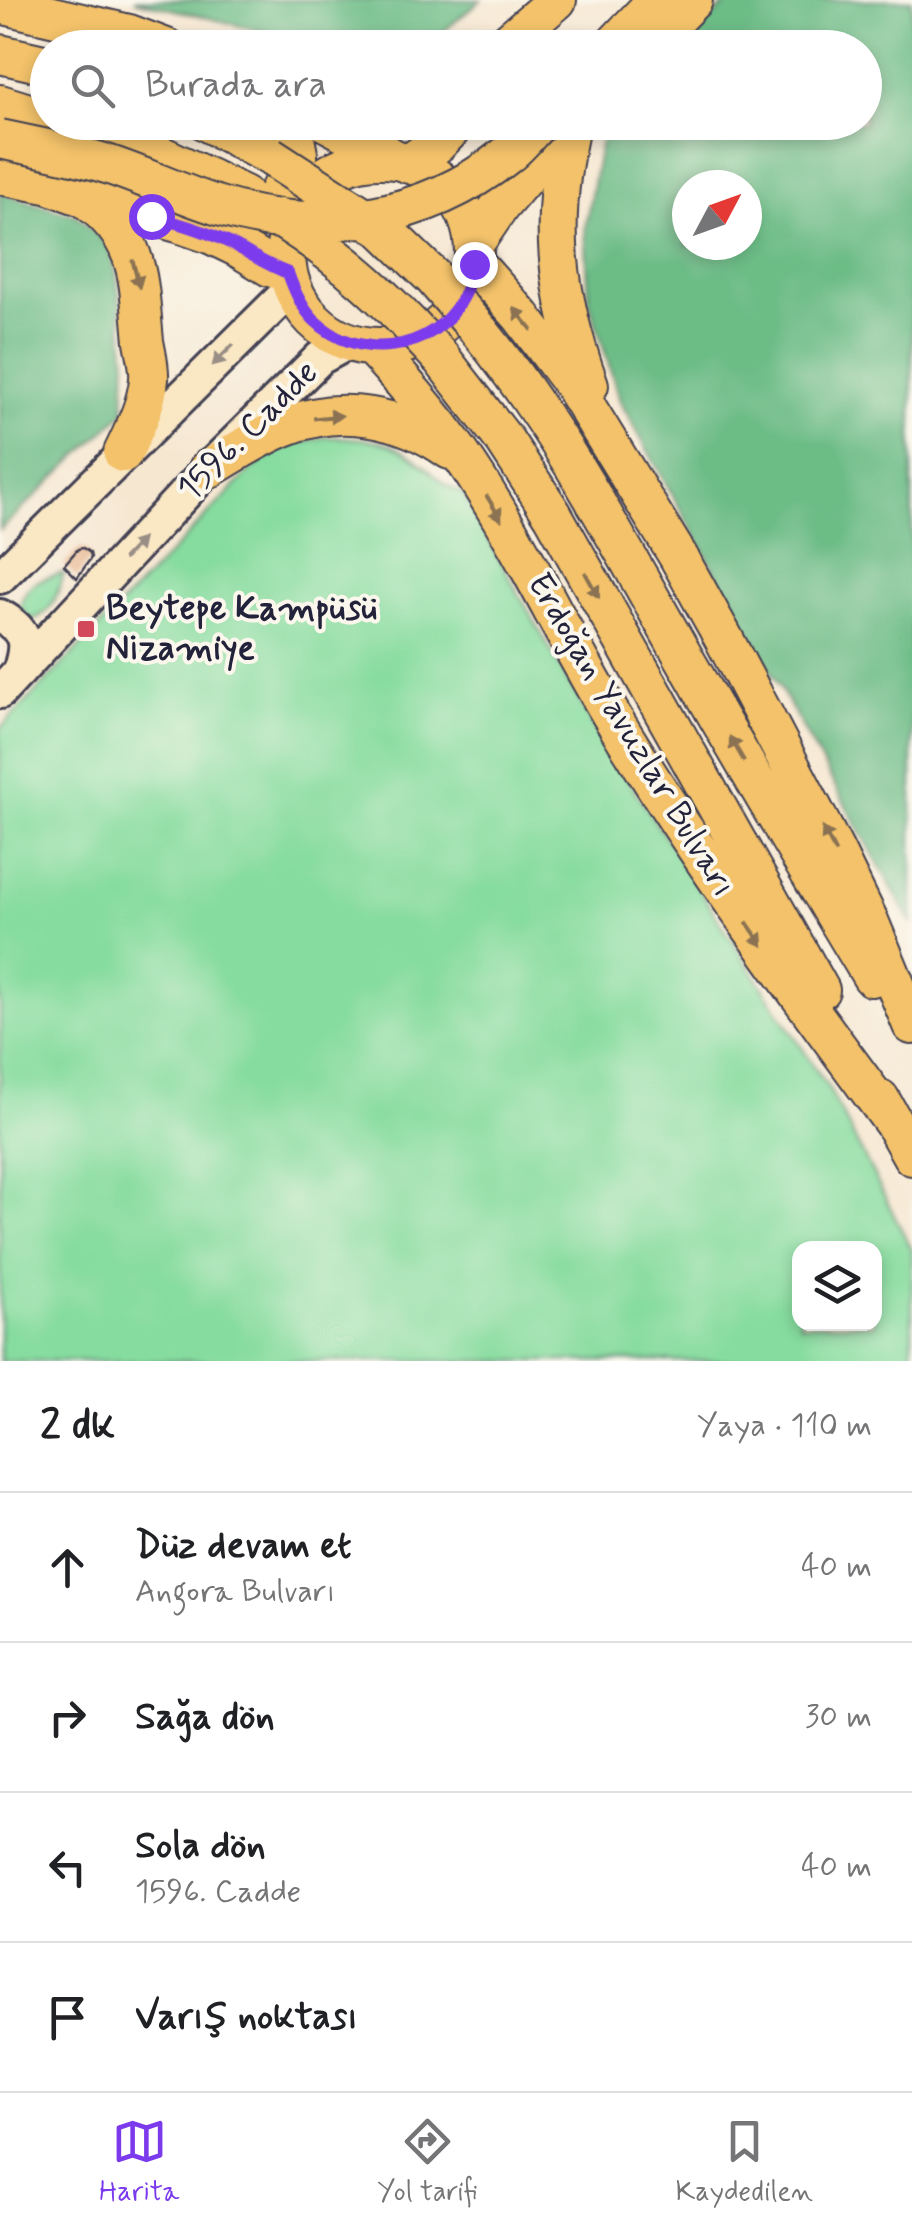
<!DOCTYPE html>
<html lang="tr">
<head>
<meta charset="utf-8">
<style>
  :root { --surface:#fff; --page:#f6f6f6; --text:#202124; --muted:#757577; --line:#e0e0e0; --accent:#7c3aed }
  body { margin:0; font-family:Mynerve,sans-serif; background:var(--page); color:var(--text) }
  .controls { position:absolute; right:30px; bottom:30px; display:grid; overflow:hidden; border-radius:20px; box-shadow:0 5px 15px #0003 }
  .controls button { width:90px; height:90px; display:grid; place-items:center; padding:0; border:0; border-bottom:2px solid var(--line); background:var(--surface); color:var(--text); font:50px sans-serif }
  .compass { position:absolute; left:672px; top:170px; width:90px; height:90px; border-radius:50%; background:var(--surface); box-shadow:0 5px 15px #0003; rotate:49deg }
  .stop { position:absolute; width:30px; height:30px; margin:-22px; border:8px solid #7c3aed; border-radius:50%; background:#fff }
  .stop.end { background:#7c3aed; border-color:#fff; box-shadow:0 2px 10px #0008 }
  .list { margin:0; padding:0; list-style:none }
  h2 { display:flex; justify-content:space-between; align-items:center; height:130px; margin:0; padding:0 40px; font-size:42px }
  h2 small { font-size:32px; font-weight:400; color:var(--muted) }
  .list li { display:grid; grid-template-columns:65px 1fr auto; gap:30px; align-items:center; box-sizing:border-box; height:150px; padding:0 40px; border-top:2px solid var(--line) }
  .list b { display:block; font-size:38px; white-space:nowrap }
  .list p { margin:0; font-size:32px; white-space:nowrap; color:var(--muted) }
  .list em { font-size:32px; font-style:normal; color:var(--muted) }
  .icon { flex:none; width:55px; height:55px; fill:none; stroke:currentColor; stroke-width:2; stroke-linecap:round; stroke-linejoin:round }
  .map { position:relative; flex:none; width:912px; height:1361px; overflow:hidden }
  .search { position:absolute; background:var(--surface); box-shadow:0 5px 15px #0003; left:30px; right:30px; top:30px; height:110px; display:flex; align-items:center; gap:25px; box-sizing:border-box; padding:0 35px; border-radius:55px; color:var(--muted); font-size:38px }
  .sheet { height:730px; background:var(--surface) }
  nav { display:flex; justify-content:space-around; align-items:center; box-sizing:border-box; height:140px; border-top:2px solid var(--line); background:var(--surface); font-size:28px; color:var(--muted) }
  nav a { display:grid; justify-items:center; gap:5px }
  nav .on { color:var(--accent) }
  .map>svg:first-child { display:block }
  .green { fill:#86dc9f; stroke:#547f6d; stroke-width:2.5; fill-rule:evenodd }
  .forest { fill:#6cbc86; stroke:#476f60; stroke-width:2.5; fill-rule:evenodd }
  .building { fill:#e6b188 }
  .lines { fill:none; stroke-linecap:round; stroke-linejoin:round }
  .secondary-casing { stroke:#424052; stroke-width:38 }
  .primary-casing { stroke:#424052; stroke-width:42 }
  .secondary { stroke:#fae7c3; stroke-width:32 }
  .primary { stroke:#f3c26a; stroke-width:38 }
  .primary-bridge-casing { stroke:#424052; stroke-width:42; stroke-linecap:butt }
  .primary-bridge { stroke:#f3c26a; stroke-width:38 }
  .oneway { fill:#8a7252 }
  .oneway2 { fill:#998e86 }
  .route { stroke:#7c3aed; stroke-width:12 }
  .poi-dot { fill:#d1495b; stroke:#fbf7ec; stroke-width:4 }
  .labels { text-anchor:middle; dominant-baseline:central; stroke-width:8; stroke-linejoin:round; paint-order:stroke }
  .street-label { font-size:35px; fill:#22223b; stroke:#fbf7ec }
  .poi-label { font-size:35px; font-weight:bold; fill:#22223b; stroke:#fbf7ec; text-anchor:start }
</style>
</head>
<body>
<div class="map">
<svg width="912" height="1361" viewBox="0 0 912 1361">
  <rect width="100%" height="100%" fill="#fbf7ec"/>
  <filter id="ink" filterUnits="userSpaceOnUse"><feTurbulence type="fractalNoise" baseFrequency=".01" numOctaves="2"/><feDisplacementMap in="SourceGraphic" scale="20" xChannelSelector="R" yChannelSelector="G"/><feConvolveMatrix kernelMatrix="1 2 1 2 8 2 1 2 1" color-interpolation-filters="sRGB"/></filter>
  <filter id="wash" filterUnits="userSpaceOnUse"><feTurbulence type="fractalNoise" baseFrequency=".0048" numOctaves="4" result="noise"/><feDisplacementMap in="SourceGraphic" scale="40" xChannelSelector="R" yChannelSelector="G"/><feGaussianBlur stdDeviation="2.25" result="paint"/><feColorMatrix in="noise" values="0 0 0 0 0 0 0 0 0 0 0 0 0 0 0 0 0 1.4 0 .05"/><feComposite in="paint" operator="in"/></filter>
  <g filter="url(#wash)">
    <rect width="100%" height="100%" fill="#f6e7d1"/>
    <path class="green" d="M325,437c40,1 66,0 98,28 13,11 22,21 39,28l135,239 233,359 82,159v111h-912v-632l251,-259 30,-23zM800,1248h74v76h-74z
      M64,573c-6,20 -11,40 -32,47l-12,-13c5,-25 21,-28 44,-34z"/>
    <path class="forest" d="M134,0h347l-56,47h-97z
      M730,0h182v924l-292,-523 -31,-100 -4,-73 15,-83 10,-22 254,-1v-74l-182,-1zM747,185v60h-60v-60z
      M0,193l76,22 32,31 8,25 4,31 6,60 -2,50 -124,118z"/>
    <g id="blocks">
      <path class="building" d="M83,548l7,5 1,5 -14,20 -13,-13 14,-16z"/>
    </g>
  </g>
  <g filter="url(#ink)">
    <use href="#blocks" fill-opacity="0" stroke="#424052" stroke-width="2.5"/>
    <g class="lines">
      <g class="secondary-casing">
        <path id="secondary" d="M0,577l293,-290
          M0,616c28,15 28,28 19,56
          M0,692l208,-223 112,-111 29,-16"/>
      </g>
      <g class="primary-casing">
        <path id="primary" d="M0,4l129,30 37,14
          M501,48l56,-48
          M611,48l46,-48
          M646,48l47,-48
          M0,54l48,11
          M0,104l48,15
          M58,122l100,32 86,41
          M207,122l63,34
          M326,122l69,37
          M571,122c-23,98 -16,169 18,263
          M286 253a94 94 0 1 1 188 0a94 94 0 1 1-188 0Z
          M409,164l29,-21 20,-21
          M0,175l47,9 36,13 95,26 32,11 29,14 31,19 18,6
          M277,195l21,-41 -6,-32
          M89,201c53,40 49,80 55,140 2,12 6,26 5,38 -2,26 -15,51 -26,74
          M474,244l26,-38 69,-81
          M474,263l48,54 51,68 105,171 46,83 111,212 34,70 43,104
          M480,332c84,103 144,221 210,336 59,104 120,206 182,309
          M372,347c34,37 68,76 96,118 56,84 98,177 151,263 84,137 178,265 273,393
          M441,358l64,83 48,74 267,475
          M208,469c25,-15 49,-31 76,-42 56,-24 118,-11 166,23
          M880,1099l32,57"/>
      </g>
      <use href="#secondary" class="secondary"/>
      <use href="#primary" class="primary"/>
      <g class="primary-bridge-casing">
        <path id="primary-bridge" d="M0,139c32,7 65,13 97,22 41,12 80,32 122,45 98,31 207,14 288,-51 12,-9 22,-22 32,-33
          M270,156l113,73 50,48 47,55
          M280,218c65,41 109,83 161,140"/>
      </g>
      <use href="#primary-bridge" class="primary-bridge"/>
    </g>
    <defs><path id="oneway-solid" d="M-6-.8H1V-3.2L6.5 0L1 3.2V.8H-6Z" transform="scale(2.5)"/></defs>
    <g class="oneway">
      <use href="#oneway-solid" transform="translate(136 274) rotate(76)"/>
      <use href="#oneway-solid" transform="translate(523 319) rotate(-130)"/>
      <use href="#oneway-solid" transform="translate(328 417) rotate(-6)"/>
      <use href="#oneway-solid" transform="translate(494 508) rotate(59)"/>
      <use href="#oneway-solid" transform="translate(592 585) rotate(61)"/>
      <use href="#oneway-solid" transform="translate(737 749) rotate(-120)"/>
      <use href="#oneway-solid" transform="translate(829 840) rotate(-117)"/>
      <use href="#oneway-solid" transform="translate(755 934) rotate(55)"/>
    </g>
    <g class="oneway2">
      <use href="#oneway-solid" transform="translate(223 355) rotate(135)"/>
      <use href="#oneway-solid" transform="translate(133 549) rotate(-47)"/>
    </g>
  </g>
  <g class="lines" filter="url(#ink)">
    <path class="route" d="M151,216c29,7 59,16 86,31 17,9 32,19 51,26 6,17 13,34 26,47 43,42 118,33 147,-20 7,-11 10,-24 13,-36"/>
  </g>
  <rect class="poi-dot" x="76" y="619" width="20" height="20" rx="5"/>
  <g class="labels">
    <g class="street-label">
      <text transform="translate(248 431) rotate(-45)">1596. Cadde</text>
      <text transform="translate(631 735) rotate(59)">Erdoğan Yavuzlar Bulvarı</text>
    </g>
    <g class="poi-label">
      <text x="106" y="609">Beytepe Kampüsü<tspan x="106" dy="40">Nizamiye</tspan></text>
    </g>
  </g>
</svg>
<div class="controls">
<button><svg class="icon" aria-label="layers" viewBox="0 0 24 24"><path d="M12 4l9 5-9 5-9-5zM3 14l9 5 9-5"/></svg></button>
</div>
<svg class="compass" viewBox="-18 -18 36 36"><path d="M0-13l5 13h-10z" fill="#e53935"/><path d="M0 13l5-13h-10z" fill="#757577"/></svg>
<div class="stop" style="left:151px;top:216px"></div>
<div class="stop end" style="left:474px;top:264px"></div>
<div class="search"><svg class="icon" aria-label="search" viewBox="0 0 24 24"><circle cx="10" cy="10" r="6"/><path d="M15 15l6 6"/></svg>Burada ara</div>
</div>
<section class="sheet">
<h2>2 dk<small>Yaya · 110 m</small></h2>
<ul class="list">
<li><svg class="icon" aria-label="ahead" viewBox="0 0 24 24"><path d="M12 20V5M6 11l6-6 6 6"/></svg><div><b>Düz devam et</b><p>Angora Bulvarı</p></div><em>40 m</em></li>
<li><svg class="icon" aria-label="right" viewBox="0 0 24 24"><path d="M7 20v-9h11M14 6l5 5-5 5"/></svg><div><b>Sağa dön</b></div><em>30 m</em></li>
<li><svg class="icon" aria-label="left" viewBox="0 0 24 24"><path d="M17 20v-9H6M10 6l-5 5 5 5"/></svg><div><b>Sola dön</b><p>1596. Cadde</p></div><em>40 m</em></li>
<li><svg class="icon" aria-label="arrive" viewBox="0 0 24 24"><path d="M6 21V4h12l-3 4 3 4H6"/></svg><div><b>Varış noktası</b></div></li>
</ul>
</section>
<nav>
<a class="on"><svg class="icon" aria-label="map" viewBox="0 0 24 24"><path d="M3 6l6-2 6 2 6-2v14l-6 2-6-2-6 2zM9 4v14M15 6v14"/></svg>Harita</a>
<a><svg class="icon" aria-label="directions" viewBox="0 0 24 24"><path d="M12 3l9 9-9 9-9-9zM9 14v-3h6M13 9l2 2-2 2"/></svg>Yol tarifi</a>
<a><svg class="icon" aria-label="saved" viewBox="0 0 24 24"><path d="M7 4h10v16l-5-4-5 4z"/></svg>Kaydedilen</a>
</nav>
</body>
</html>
